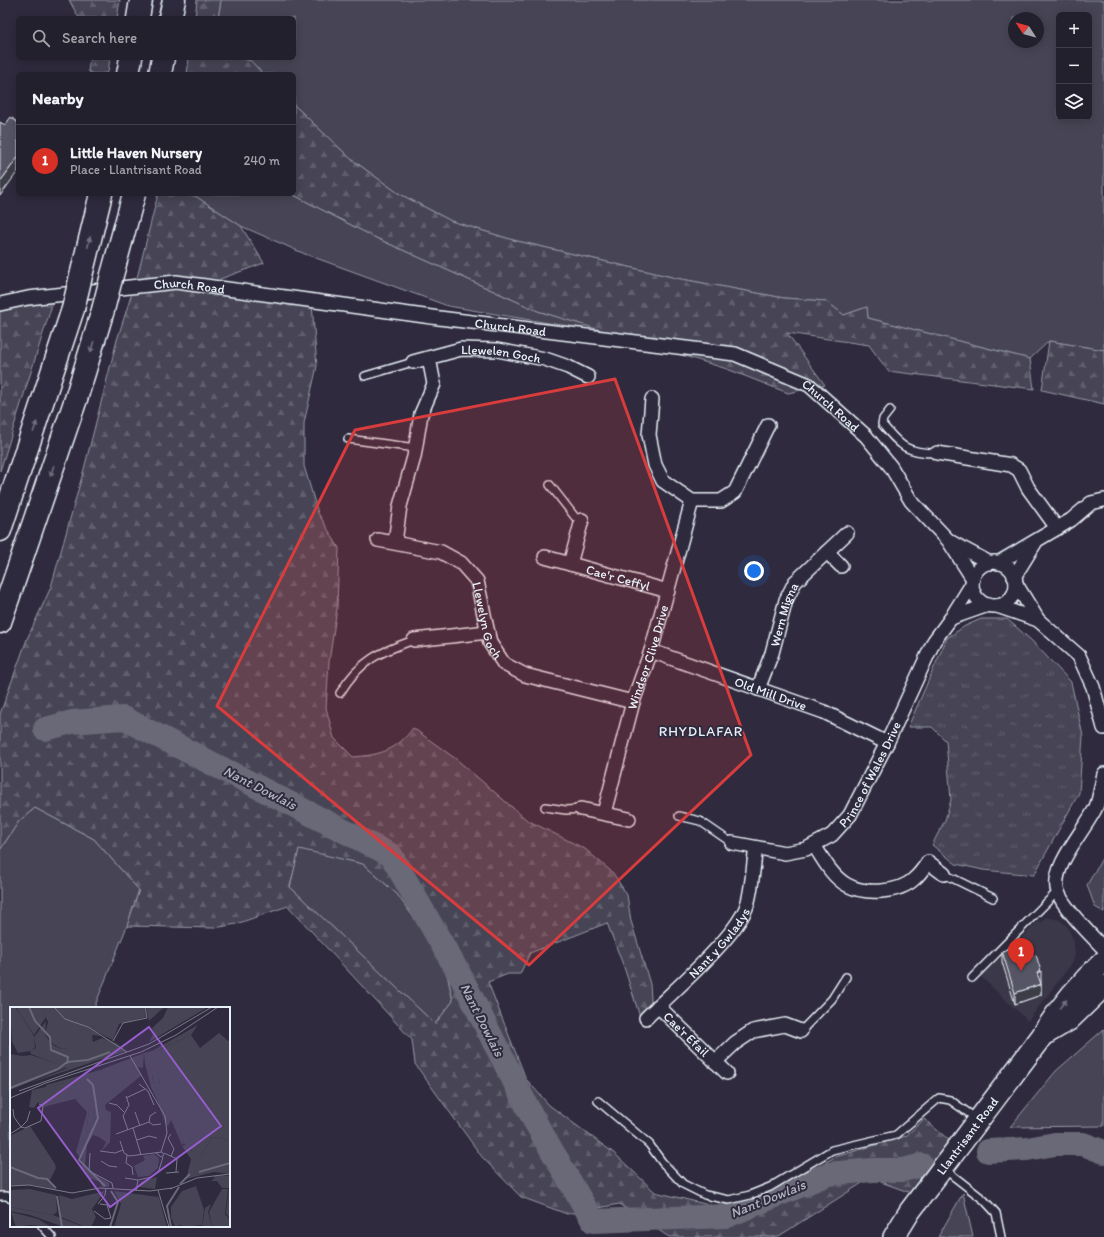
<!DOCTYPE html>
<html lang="en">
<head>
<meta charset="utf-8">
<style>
  :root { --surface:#23202e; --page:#2b2836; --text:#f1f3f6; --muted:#a3a3aa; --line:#403e4a; --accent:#d93025 }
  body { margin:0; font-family:Itim,sans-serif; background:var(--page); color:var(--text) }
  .controls { position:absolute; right:12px; top:12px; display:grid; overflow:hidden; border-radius:6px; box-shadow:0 2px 10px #0003 }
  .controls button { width:36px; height:36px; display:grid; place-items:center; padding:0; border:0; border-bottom:1px solid var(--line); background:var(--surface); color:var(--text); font:20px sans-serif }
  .compass { position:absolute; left:1008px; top:12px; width:36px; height:36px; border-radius:50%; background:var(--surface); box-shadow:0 2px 10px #0003; rotate:306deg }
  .you { position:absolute; left:754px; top:571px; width:14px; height:14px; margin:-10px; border:3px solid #fff; border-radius:50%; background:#1a73e8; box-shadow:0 0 0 6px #1a73e833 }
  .badge { display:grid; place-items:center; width:26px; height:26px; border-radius:50%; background:var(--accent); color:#fff; font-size:13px; font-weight:700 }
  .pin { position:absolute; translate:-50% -33px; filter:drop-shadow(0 1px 2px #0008) }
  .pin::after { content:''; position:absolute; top:21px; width:14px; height:12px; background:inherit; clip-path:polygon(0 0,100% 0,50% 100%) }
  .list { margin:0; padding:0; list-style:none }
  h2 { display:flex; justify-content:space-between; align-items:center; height:52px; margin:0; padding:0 16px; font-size:17px }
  h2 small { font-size:13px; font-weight:400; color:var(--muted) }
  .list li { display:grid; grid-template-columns:26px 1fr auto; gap:12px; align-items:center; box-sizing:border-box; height:72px; padding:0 16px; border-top:1px solid var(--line) }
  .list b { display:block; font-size:15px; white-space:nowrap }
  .list p { margin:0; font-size:13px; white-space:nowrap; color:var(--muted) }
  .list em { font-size:13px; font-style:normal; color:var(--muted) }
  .icon { flex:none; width:22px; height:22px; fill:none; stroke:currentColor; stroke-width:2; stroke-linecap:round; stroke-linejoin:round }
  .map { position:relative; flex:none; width:1104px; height:1237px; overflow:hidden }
  .search { position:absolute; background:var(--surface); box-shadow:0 2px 10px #0003; left:16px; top:16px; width:280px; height:44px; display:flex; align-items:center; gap:10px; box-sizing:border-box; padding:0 14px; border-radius:6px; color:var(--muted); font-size:15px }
  .panel { position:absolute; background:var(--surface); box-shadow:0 2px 10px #0003; left:16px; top:72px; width:280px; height:124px; border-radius:6px }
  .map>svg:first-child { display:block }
  .built { fill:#3b3749 }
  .grass { fill:#464455; stroke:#979aa6; fill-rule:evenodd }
  .forest { fill:url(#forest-firs); stroke:#979aa6; fill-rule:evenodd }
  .park { fill:url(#park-tufts); stroke:#979aa6 }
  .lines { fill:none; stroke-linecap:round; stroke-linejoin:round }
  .river { stroke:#696978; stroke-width:24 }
  .lane-casing { stroke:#e8f1f8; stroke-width:10 }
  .street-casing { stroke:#e8f1f8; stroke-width:16 }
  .primary-casing { stroke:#e8f1f8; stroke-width:24 }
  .highway-casing { stroke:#e8f1f8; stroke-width:25 }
  .lane { stroke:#2f2a3d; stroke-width:7 }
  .street { stroke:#2f2a3d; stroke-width:13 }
  .primary { stroke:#2f2a3d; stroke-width:21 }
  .highway { stroke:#2f2a3d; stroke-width:22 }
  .highway-bridge-casing { stroke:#e8f1f8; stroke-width:25; stroke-linecap:butt }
  .highway-bridge { stroke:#2f2a3d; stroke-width:22 }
  .wall { fill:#4b4957; stroke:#e8f1f8 }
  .shaded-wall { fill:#3d3c47; stroke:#e8f1f8 }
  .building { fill:#575565; stroke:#e8f1f8 }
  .oneway { fill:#70707e }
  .marked { fill:#d83c3d; fill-opacity:0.2; stroke:#d83c3d; stroke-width:3; stroke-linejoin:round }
  .labels { text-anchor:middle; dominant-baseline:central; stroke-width:4; stroke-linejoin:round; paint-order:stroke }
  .street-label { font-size:13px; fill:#e8f1f8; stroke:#2f2a3d }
  .neighbourhood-label { font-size:14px; letter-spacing:1px; fill:#e8f1f8; stroke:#2f2a3d }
  .water-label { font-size:14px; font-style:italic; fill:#afb4be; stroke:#2f2a3d }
  .inset-river { fill:none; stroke:#696978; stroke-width:2 }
  .inset-road { fill:none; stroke:#797a88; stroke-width:1 }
  .view { fill:#965dcd; fill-opacity:0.15; stroke:#965dcd; stroke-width:2 }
  .inset-edge { fill:none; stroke:#e8f1f8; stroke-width:2 }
</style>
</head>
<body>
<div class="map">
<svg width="1104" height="1237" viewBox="0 0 1104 1237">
  <defs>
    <pattern id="forest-firs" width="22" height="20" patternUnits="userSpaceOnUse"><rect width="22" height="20" fill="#464455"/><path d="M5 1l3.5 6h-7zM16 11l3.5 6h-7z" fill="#615f6e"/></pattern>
    <pattern id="park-tufts" width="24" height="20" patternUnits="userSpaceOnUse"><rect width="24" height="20" fill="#464455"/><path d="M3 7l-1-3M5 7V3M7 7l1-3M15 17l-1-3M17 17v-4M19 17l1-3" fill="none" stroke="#615f6e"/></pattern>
  </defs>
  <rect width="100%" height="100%" fill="#2f2a3d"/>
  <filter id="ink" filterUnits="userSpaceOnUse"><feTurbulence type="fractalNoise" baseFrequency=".025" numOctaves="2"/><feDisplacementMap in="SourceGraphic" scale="8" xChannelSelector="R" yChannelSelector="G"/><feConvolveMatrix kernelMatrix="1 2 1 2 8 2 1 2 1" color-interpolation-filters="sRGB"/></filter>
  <g filter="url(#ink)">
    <path class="built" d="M1046,917l14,3 8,7 6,15 1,12 -2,8 -45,59 -49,-46 29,-24 31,-31 2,3z"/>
    <path class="grass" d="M221,0h883v350l-55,-9 -19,18 -162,-41 -1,-11 -23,8 -18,-14 -42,-3 -108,-20 -163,-38 -62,-19 -53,-28 -47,-34 -57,-54v-31h-31l-12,-13 -11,-3h54v-40h-76zM1059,15h30v102h-30zM1014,18h24v24h-24z
      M192,194h100l82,43 164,74 76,23 -166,-28 -143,-52 -64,-28z
      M35,808l59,31 45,51 -12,36 -33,82h-83v192h-11v-350l19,-29z
      M299,848l64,16 34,30 47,66 9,41 -18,23 -145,-137z
      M1104,855v57l-9,-5 -8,-22z
      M1104,1029v97l-94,1 46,-56z
      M963,1193l10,44h-35z"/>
    <path class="forest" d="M69,0h51l-3,18h-38z
      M197,0h24l-3,18h-23z
      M90,58h20l-2,14 -2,2h-13l-5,-3z
      M189,58h51l11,3 12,13h-76z
      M294,105l57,54 47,34 53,28 62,19 163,38 108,20 42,3 18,14 23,-8 1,11 162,41 4,30 -146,-18 -19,-26 -82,-12 38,52 -37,8 -61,-24 -189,-58 -164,-74 -82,-43h2z
      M158,194h34l49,32 23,37 -44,16 8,15 84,10 5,62 -13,57v43l14,47 21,35 -2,60 -8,54 -3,46 8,30 19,19c28,-2 44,-7 60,-29l43,31 71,61 58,29 28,24 14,22 4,26 19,63 2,29 -12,4 -15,-47 -18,-47 -77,30 -10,21h-12l-20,8 38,97 23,26 66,49 40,38 71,17 60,-26 49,-26 71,-21 18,-17 25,21 -38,53 -41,-15 -91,58 -8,1h-102l-50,-33 -52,10 -46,-17 -39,-40 -67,-93 -3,-24 -124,-134 -52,18 -21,4 -88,-2 12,-36 -45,-51 -59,-31 -16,13 -19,29v-136l27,-75 24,-52 33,-118 33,-129 21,-66zM299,849l64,15 34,30 47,66 9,41 -18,23 -145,-137z
      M55,295l-55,176v-167z
      M1049,341l55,9v54l-62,-14z"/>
    <path class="park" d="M981,619h26l24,21 40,42 12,54 -4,57 -45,82 -51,-5 -27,-6 -24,-19 13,-25 6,-20 -5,-59 -14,-14h-24l39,-89 18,-12z"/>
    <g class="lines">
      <path class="river" d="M45,729l27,-7 51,-4 268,137 71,124 72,141 59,101 134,-5 101,-42 45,-4h30l19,-5
        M988,1151l39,-2 28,-5h28l21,8"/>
      <g class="lane-casing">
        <path id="lane" d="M365,376l48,-14
          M890,410l-7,9 -1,5c19,23 25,29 55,29
          M348,439l68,9
          M550,485l25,32 7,3
          M340,693c20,-33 40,-41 74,-53
          M545,807l21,3 15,-1
          M679,816l21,5 32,22
          M944,874l49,24
          M972,978l85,-86
          M801,1031l31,-32 14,-22
          M598,1101l51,43 13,18 21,22 22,11 24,5 21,-5 20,-8 62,-37 64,-15 43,-37 11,2 27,19
          M943,1168l41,32 12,13 5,24
          M0,1196h7l4,3
          M42,1226l10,11"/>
      </g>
      <g class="street-casing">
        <g id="street">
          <path id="s1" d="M0,304l28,-6 148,-16 263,36 296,36 74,31 57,51 25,31 20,34 37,39 25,39"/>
          <path id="s2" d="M413,362l48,-13 36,1 48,9 23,8 20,10"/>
          <path d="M652,399l-3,36 6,30 8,16 29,20h29l14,-9 33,-67"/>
          <path d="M937,453l74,12 8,5 9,18 29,40"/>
          <path id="s3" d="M378,540l63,12 20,11 16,18 13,62 14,21 21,11 108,27"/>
          <path d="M949,541l41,22"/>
          <path d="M395,542l5,-36 14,-49 7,-43 13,-30 -5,-26"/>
          <path d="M827,552l14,14"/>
          <path id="s4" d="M545,557l123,34"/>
          <circle cx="994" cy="584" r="22"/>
          <path d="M998,563l73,-43 20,-17 13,-3"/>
          <path d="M570,564l12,-44"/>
          <path d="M1014,577l21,-34"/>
          <path d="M1016,584l22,36 41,36 14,31 11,41"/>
          <path d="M997,606l41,14"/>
          <path d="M951,618l37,-13"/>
          <path d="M414,640l74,-8"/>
          <path id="s5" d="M651,651l173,61 63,31"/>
          <path id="s6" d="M758,689l14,-36 14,-53 9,-18 52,-49"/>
          <path d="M1104,774c-3,11 -4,23 -8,33 -10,22 -47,61 -38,85 5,16 34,44 46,57"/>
          <path d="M581,809l48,10"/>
          <path id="s7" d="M604,813l29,-111 18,-51 41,-150"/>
          <path id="s8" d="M732,843l53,10 21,-4 26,-14 18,-20 37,-72 47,-102 17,-23 21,-34"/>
          <path d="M814,845c9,14 18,32 33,40 18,10 52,8 67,-6 6,-5 10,-11 14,-17l16,12"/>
          <path id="s9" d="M658,1006l69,67"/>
          <path id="s10" d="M646,1018c26,-26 87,-78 100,-110 6,-15 7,-43 10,-60"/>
          <path d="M715,1062l20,-19 18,-12 32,-6 16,6"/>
        </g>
      </g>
      <g class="primary-casing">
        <g id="primary">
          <path d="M1047,1033l22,-13 35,-34"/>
          <path id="s11" d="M894,1237l16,-26 132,-175c17,-29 37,-52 62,-75"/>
        </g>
      </g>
      <g class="highway-casing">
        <path id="highway" d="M138,18l3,-18
          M170,18l4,-18
          M128,74l3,-16
          M160,74l3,-16
          M112,275l22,-81
          M80,280l21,-86
          M0,530l73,-221
          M0,622l76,-223 27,-89"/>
      </g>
      <use href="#lane" class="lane"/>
      <use href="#street" class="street"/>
      <use href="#primary" class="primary"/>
      <use href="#highway" class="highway"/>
      <g class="highway-bridge-casing">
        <path id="highway-bridge" d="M73,309l7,-29
          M103,310l9,-35"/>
      </g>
      <use href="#highway-bridge" class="highway-bridge"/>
    </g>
    <path class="wall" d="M1002,951l30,5 9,26v13l-26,9 -13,-42z"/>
    <path class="shaded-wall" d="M18,157v14l-18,25v-14z
      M1041,971v11l-4,2v-11z
      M1041,984v11l-26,9v-11z"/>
    <path class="building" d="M11,117l7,6v13l-1,1h1v20l-18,25v-60l5,3z
      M1028,943l4,13 4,-1 5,16 -4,2 4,11 -26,9 -13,-42z"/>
    <defs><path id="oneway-solid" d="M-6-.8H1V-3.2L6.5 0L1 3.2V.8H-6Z"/></defs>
    <g class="oneway">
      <use href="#oneway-solid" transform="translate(89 242) rotate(-76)"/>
      <use href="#oneway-solid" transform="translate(92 347) rotate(107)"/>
      <use href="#oneway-solid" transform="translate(35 427) rotate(-72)"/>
      <use href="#oneway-solid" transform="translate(52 471) rotate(108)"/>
      <use href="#oneway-solid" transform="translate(1063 1004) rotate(-49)"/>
    </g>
  </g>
  <path class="marked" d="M615,379l136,376 -222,210 -312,-259 138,-276z"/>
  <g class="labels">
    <g class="street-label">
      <text stroke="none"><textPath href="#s1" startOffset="191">Church Road</textPath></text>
      <text stroke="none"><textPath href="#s1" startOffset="515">Church Road</textPath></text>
      <text stroke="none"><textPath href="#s2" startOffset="90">Llewelen Goch</textPath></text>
      <text stroke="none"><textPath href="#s1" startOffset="851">Church Road</textPath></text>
      <text stroke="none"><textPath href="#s4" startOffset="76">Cae'r Ceffyl</textPath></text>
      <text stroke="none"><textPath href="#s6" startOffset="79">Wern Migna</textPath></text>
      <text stroke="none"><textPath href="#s3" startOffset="152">Llewelyn Goch</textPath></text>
      <text stroke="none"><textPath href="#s7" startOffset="162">Windsor Clive Drive</textPath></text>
      <text stroke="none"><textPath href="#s5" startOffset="127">Old Mill Drive</textPath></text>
      <text stroke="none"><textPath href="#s8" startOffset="177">Prince of Wales Drive</textPath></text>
      <text stroke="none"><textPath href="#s10" startOffset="105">Nant y Gwladys</textPath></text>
      <text stroke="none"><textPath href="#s9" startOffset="40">Cae'r Efail</textPath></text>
      <text stroke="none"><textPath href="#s11" startOffset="125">Llantrisant Road</textPath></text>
    </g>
    <g class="neighbourhood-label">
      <text x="701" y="731">RHYDLAFAR</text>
    </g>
    <g class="water-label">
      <text transform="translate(260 788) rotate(27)">Nant Dowlais</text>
      <text transform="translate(482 1020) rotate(63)">Nant Dowlais</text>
      <text transform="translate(768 1199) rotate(-22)">Nant Dowlais</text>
    </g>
  </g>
  <g transform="translate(10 1007)">
    <rect width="220" height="220" fill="#2f2a3d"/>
    <path d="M0,0h5l4,5 15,24 1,11 -4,4 -13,2 -6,-11zM31,0h103l2,10 -27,7 -6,16 -28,-14 -9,13 -8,9 -6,1 -9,-5 -8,-10 3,-12zM136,0h22l-6,2 -13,12zM209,26l9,8 2,-1v98l-1,2 -17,-3 -11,19h-4l-13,-13 -23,-54 -3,-13 1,-26 32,-15 9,13zM142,44v25l7,28 -8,-17 -6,-23 -1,-11zM0,47l13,2 8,-1 36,12 -57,23zM53,76h16v15l-36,9 -5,-5 -4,6 -5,-1 3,-17zM83,102l2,12 -3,9 -6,3 3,-22zM20,119l25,38 1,4 -7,14 6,4 1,4 -24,-5h-22v-49zM147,170l-2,12 -15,-2 1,-5zM186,179l8,24 -2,15 -18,2 -4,-2 -5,2 -4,-10v-10l11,-16zM20,182l26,6 1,17 -4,3 -43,-8v-17zM212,182h6l-3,25 5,6v7h-18l-3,-15zM95,184l-13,18 4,8 -5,10h-6l-24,-10 -2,-22 13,4zM104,184l45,6 8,30h-53l7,-23zM1,205l27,7 13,8 -20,-2 -15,2z" fill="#464455"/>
    <path d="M6,0h25l5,10 -12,18zM158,0h40l-59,35 5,-9 -2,-5 11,-10zM36,14l-1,14 8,10 8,4 7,-1 17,-22 16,10 -9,-1 1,7 9,-4 14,5 10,8 -96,32 37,-15 -36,-14 -1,-3 6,-3 -2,-11zM188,18l-7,10 -32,15v32l19,43 6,18 -2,2 -11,-25 -3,6 -3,-3 -9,-27 -6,-33 2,-12zM134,46l-1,15 -5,-1 4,8 -37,30 1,5 5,2 -1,30 -9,10 5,-10 -7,-5 -6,-2 -6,10 -2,19 3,7 21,12v4h-7l-2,-5 -11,-4 -7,-9v-8l-6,-9 11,-40 -12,-13 4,-1v-15h-16l-17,5v-3l54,-15zM83,103l2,11 -3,9 -6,3 3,-22zM202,130l17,3 1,-3v37l-16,-2 -28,7 5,-20 -9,-13 5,-2 3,6 11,6zM211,168l9,1v43l-4,-6 3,-25h-7l-5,-7h-6l4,-3 -2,-2zM201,197l-3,8 4,15h-10l3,-19zM0,200l43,8 31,12h-20l-34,-12 -20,-4z" fill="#464455" fill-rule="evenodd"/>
    <path d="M144,147l5,4 -1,10 -9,8 -11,1 -4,-11 11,-6 -2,-4z" fill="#464455"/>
    <path class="inset-river" d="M19,0l6,14 15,16 1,13 17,7 -1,7M77,72l6,6 5,33 -19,42 26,26M0,81l48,-19 9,-7 21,-2 22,-8M0,160l28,11 9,1 9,9M189,165l31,-9M170,177l10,-10M47,189l5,31M100,220l8,-25 -7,-11M161,220l-4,-21 12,-19"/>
    <path class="inset-road" d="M44,0l11,12 23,8 39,25M103,34l10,-18 24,-5 -2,-11M120,49l35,60 2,17 -6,19M129,77l9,7 6,14M9,84l130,-47 63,-37M116,89l3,9 -6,11 5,14M0,91l36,-15 95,-31 35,-17 42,-28M116,91l19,-9M99,96l8,2 7,7M125,105l5,14M146,105l-6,4 -1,6 4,3 8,-1M11,120l4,1 16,-7 2,-15 -4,-2M11,120l6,-6 3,-10M123,121l8,27M0,127l11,-7 -7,-10 -1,-8M106,127l33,-12M161,127l-3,4 6,11 -3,7M127,133l12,-4 8,2M110,134l4,12 5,3 33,-4 2,3 -3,2 -5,-4M90,144l15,2 8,-3M80,146l-1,18 23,12 1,5M154,146l13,6 -1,13M117,148l-1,8 6,4 1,8M91,154l8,5 8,1M156,166l13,-1M115,171l13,2M0,179l19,-1 43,8 28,-5 50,3 22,-3M160,182l27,-11 33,-4M148,183l11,37M126,184l2,-11 14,-3 7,-7 4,-13M88,197l7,-9 1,-7M84,204l11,8 6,-1 -4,-13 -7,-1"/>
    <path class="view" d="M139,20l72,99 -111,81 -72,-99z"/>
    <rect width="220" height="220" class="inset-edge"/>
  </g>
</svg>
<div class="controls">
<button>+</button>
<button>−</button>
<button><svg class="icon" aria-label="layers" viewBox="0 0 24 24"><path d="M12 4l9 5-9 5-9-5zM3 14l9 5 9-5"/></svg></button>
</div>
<svg class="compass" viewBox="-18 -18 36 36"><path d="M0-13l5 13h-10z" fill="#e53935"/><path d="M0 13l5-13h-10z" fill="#a3a3aa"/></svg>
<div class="you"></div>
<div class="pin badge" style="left:1021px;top:971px">1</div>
<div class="search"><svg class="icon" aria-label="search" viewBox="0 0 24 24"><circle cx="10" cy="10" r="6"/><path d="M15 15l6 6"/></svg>Search here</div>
<section class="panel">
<h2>Nearby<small></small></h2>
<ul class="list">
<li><span class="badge">1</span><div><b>Little Haven Nursery</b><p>Place · Llantrisant Road</p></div><em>240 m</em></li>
</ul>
</section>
</div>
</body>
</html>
